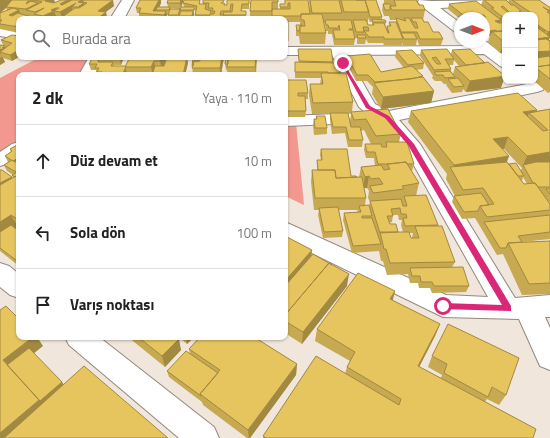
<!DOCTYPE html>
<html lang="tr">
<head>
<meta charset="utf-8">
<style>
  :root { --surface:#fff; --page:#f6f6f6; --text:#222; --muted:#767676; --line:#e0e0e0 }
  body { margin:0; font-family:"Titillium Web",sans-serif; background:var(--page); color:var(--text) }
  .controls { position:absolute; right:12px; top:12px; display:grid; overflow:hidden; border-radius:8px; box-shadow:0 1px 3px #0004 }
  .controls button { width:36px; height:36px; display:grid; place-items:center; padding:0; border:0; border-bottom:1px solid var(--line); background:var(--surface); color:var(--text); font:20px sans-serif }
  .compass { position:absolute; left:454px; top:12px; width:36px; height:36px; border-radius:50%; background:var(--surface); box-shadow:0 1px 3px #0004; rotate:90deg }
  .stop { position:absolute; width:12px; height:12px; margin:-9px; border:3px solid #db2777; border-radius:50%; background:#fff }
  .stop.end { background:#db2777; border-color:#fff; box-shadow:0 1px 4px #0008 }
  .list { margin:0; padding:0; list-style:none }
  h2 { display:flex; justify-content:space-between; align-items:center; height:52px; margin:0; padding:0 16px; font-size:17px }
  h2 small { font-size:13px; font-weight:400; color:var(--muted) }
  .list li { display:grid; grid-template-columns:26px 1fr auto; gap:12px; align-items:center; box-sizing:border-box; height:72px; padding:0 16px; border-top:1px solid var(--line) }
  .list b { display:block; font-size:15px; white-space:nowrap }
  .list em { font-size:13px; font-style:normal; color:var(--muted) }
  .icon { flex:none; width:22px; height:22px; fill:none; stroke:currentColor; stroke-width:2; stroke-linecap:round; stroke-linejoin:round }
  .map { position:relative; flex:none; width:550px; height:438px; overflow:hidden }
  .search { position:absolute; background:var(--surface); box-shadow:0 1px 3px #0004; left:16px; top:16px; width:272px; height:44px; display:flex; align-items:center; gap:10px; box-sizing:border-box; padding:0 14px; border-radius:8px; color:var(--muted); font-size:15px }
  .panel { position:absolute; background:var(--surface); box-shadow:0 1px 3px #0004; left:16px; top:72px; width:272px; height:268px; border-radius:8px }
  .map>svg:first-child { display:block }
  .green { fill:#f3988f }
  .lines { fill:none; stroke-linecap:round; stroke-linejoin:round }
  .minor-casing { stroke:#92897f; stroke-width:2 }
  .minor { fill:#fff; fill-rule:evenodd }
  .wall { fill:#c6a951; fill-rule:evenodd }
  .shaded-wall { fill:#a18942 }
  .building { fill:#e6c45e; stroke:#a18942; fill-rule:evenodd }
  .route { fill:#db2777 }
</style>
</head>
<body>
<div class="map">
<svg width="550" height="438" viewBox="0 0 550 438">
  <rect width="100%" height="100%" fill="#f0e6db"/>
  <path class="green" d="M40,57h53l-9,18h-65v66l-19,11v-74z
    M296,123l8,82 -19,-9v-72z"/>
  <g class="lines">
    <g class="minor-casing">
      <path id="minor" d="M122,0h12l-10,19h-14z
        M419,0l12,1 97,-1 -2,3 -4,1 -82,4 20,15v10l-5,-1 -35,-27 -2,-3z
        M0,28l19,3v8l-19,-3z
        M484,40l21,16v12l-5,-2 -16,-12 -137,1 28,49 14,7 148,-29 6,2 2,3 -2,3 -6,2 -138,28 21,24 95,154 35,-3v22h-5l5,11v42l-10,-4 -21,-47 -76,-2 -158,-77v-18l161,73 42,2 -85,-151 -21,-24 -97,4v-10l81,-3 -7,-6 -27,-52h-47v-8l188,-1 -3,-4h14z
        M89,57h14l-8,18h-16z
        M19,142v14l-12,8 -7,2v-14l12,-8z
        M0,263l9,3 10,8v24l-9,-3 -10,-8z
        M65,337h34l115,90 5,11h-40l-110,-93z"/>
    </g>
    <use href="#minor" class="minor"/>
  </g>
  <path class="wall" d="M0,0h54l1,2 -2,1h1l17,-3h12l1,1 30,5 -8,6 1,6 -1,1h-43v-2l-1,1 -6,-2 -1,-2 1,2 -4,2 4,1h-37v14l-19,-4v-16l7,-3 -1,-2 -6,5z
    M140,0h21v3l-2,4h9l-1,-4 16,-3 -2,7h3l-1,-4 18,1h2v-1h22v2l24,-5v9h-7v2h4v8h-77l-1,-4h-1v2l-1,2h-49l22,-1v-5h-2l-1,-5zM171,8h9l-9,1zM194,10l2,1 -1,4v4h-2v-4h1z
    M251,0h27v9h2v-5h5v-4l25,14 -1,-14h67l6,17v3l4,2 -1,4 1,3 1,-3h2v-4h7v-2h-6l-1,-4h-5l-2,-6 1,-6h1v-4h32l3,5 6,5 -2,10 1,2 9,10 10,7 -2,6h-22l-2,-6 -1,6h-13l-1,-2v2h-18l-1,-2h-15l-2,-4 -1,5h-8v-6h-2l-2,-9 2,10 -1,6h-20l-2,-11h-4v-3h-2l-1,-8h-1l2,10 -1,11h-25l-1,-8h-3v-11h4v-3h-12v25l-3,-1v-27h-35v-8zM368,18l2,4h2v3h-4l-1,-3h1z
    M483,0h23l2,2 1,-2h30l10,7h1v30l-1,3 1,1v51l-2,1 -14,-12h1v-66h-30v40l-2,-2v-1l-3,1 -12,-11 2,-6h-2l-4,-3v-15h-24v1l-12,-10 1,-5 41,8 -9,-7z
    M19,36v21l-7,4 -9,-3 2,4 -5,3v-20h3l-2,-5z
    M298,49l35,13v1l7,10 13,29 -1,10 49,22 -2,8 15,22 -2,7h-1l8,12 -3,13h-4l26,29v1l17,36 -3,5 17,19 -3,6 -34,1 -2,-5h-11l-1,-5h-8l-2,-9 -21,1 -4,-14h-2l-2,-10 -27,2 -9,-33 1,-7 13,-1 1,-2h-20l5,21 -1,6 -19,1 -5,-23 1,-5h-5l-3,-28 1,-12h5v-10h4l-1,-5 1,-6 30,27 8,1 2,-10 14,-1 -1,-8h-8l-2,-8 1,-6h6l-7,-14 -3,1 2,9 -1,7h-14l-3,-14 -13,1 -2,-14v-6h-18l-3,-19 1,-11h10l1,-6h-26v-16h4zM348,113h3l-1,8zM364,188h3l2,3 -1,7 2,4 -1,4 -4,-1 1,-7zM393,215h5l1,5h3l-1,5 2,7h-5l-9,-9 3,-1zM409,233h4l-1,5h-1z
    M421,50l30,4 1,-4 49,38 -35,4 -3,-3 -1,3 -10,1 -6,-8 1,-1h-3l-3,-3h-6l-3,-3 1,-2 -13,-20zM454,60l5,6 -4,1 -2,7 -2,-3v-2l-2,-4h4z
    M396,51l28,12 -1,6 -7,1 7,6v1l11,14 -3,12 -50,6 -9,-15 1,-7 -6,-6h-11l-10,-19 1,-6 34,16 23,-4 -9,-11z
    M93,57h31l-3,8h-7v1h12l4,-9h62l-1,3h-4l1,3 -3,12h-90l2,-1 -1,-4h-5l-2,-6z
    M196,57h28l-3,18h-28l-1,-9z
    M257,57l-1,18h-28l-1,-5h-1l-1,-6z
    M287,80l21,13v6h-3l1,12 -1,6h-20v-24h2z
    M550,109v130l-29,3h1l28,-1v53l-28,1 -19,-41 -6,1 -22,-37 -13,1 -10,-17 2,-6h1l-9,-17 1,-5 -39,-52 3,-11h125zM502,149h2l18,19 -1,2 -12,-6 -2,-2 2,-6zM523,177l4,7h-3l-2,-3z
    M316,116l11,12v6l-13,1 -1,-10 1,-6h2z
    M19,144v84l-1,-1 -3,1 4,3v35l-19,-15v-81l12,7v1h1l-1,-3h1l-6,-4 -3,-6 4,-3 -3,-6 6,-4 -1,-3z
    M285,236l27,19 35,31 -45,58 -17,-11z
    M395,291l-3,9 48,24 -5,12 -16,31 22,11 1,-3 -14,-8 4,-11 74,39 -7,10 -12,-6 -2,3 48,36h-270v-2l82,-62 2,-7 3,-6 -35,-20 2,-12z
    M128,337h48l5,13 -16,17z
    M179,337h15l-7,7z
    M200,337h59l-2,2 40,25 -1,11 -46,63h-3l-44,-33 -1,-3 -33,-25 -2,-6 23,-17 -1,-5z"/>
  <path class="shaded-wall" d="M0,0h16l-10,7v1l-6,5z
    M33,0l2,4 3,-1 2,5 -13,2 -1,-6 2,-3 2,5 4,-1 -1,-4z
    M47,0h7l1,2 -8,4 -2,-5z
    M68,0h3l1,4 -11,6 -1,-6z
    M82,0h1l1,2h-2l1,2 1,-1 2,6 -6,4 -2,-11z
    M113,0l1,6 -14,10 -2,-5z
    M159,0h2v3l-3,7h-2v2l-3,-1z
    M181,0h2v2l-2,6 -1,-5z
    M76,3l-4,4 1,4 -11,7 -2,-6z
    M56,8l1,4 -3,-1 2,5 -6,3h-6l-1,-3 8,-6z
    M19,10l2,5 -10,5 -2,-5z
    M166,11l1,6 -1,2h-1l-1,-4z
    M193,11l1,5 -1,3h-1v-3z
    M106,12l1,6 -1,1h-9z
    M501,20l-2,5 -4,-4z
    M495,30l-1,4 -2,-2 -2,4h-2l2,-5z
    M550,31v6h-4l2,-5z
    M550,37l-4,10 -11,2v-10z
    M504,42h1v5l-2,5 -3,1z
    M5,46l2,6 -2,1 -5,-1 5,10 -5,3v-7l2,-1 -2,-4v-3l2,-2z
    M19,50v7l-7,4 -2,-6z
    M550,51v10l-15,2v-11z
    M120,57h4l-3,8 -1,-6z
    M161,57h3l1,5 -3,10 -2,-11z
    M187,57l1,6 -3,12h-2z
    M222,57h2l-3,18h-1v-7z
    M256,57h1l-2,18v-8z
    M154,61l2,11 -3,3 -2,-8z
    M125,67l2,6 -1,2 -3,-1z
    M505,76l-4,12 -35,4 4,-11z
    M434,91l-3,12 -50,6 2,-12z
    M537,110l-3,7 -5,-4 -5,10 -1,-11z
    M508,137l-4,12 -15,2 4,-12z
    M550,152v11l-27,2 -1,3 5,-12z
    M509,156l-5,12 -52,3 2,-6z
    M18,158l1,2v6l-3,1 -3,-6z
    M369,176l-2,12h-4l2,-11z
    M12,177l3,6 -15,9v-9z
    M11,215l7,12 -18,11v-16z
    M312,250l-1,12 -26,30v-11z
    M19,258v8l-3,-6z
    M349,274l-2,12 -45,58 1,-12z
    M395,291l-3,12 -2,-4z
    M440,324l-5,12 -21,41 4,-11z
    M33,337h4l6,9 -31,25 -9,-11z
    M186,337h8l-7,7z
    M179,339l2,11 -16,17 -3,-11z
    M297,364l-1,11 -46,63h-1l-1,-8z
    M62,382l4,6 -51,50h-15v-5l39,-33z"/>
  <path class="building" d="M12,0h21v1h-5l-2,3 5,-3 7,2 -12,6 -20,-2z
    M34,0h13l-2,1 9,2 7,-3h7l-8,4 2,1 10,-5h10l-4,2 6,1 -6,4h-6l4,-4 -16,9 -6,-1 5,-3h-3l-5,2 3,1 -11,5 -9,-2 10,-6 -9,4 -9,-2 16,-8z
    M85,0h28l-15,11 8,1 -9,7h5h-18h9l-11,-2 -4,2 -16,-2 13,-9h4l8,-5 -5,-1z
    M140,0h19l-6,11h13l-2,4 -25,-2 2,-5h-5z
    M168,0h13l-1,3h-13z
    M184,0h16l-1,4h7l-1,5 6,2 -1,3h4l1,-3h-3l1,-3h-5l1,-5h-6v-3h21v1l-3,2h3v2h3v-5h22v4h-7l-1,7h5v4h-23l1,-3h8l1,-8h-2l-1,7h-9l-1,4h4v3h-15l1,-3h-15l2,-9 -14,-3z
    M251,0h27v2h-6v9h-22z
    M285,0h23l2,14h-9v2h-29v-7h18v-6h-2v4h-8v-3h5z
    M310,0h29l3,13h-30z
    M341,0h24l4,12h-25z
    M356,0h20l6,17h-12l-5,-17z
    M394,0h22l3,5h4l2,5h-33l-2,-4h6z
    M484,0h22l5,5h3l7,6h-2l5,4h-19v7h-1l-4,-4h4l-13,-10h3zM503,6l6,6h-1l1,1 -8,-6z
    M512,0h27l10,7h1v4l-7,-4 7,5h-3l3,2v17l-2,1 -13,-9v-8h-11l9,-1z
    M476,1l25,19 -6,1 4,2h6v8h-8l-2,-1 -5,1 -6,-5h3l-3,-3v-5h-17l-18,-14zM477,15h7l2,2 -6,1z
    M383,4h7l1,2h-1v4h-5z
    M157,7h13l-1,3h-13z
    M181,7h13v3h-14z
    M13,8l6,2 -10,5 3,1 6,-3 21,6h-20v8l-19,-3v-2l2,-2h-2v-7z
    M170,9h10l-2,6h-10z
    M181,11h12l-1,5h-13z
    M301,14h21l4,19h-26v-7h5l-1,-6h-3z
    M45,16l11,3h-16z
    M118,17l37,1 -1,1h-37z
    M175,18h7v1h-7z
    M396,18l10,3 -2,-3h5l6,10h3l-2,-6h-3l-2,-4h11l2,4h4l5,10h6l4,7h-23l-3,-7h-16z
    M372,19l13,1 1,2h-13z
    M285,20h3v21h-3z
    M325,20h26l2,9h-4v1h4l2,9h-20l-2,-9h7l-1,-5 -1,3h-9l-1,-3h-2z
    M353,20h13l2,5h6l-1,-2h11l4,10h1l-2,-7h4l-2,-4h7l7,17h-19v-2h-15l-5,-6h5l-1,-4h-5l1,5h-8z
    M296,25h6v1h-2l-1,5h-2z
    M535,26h2l8,5h-3l-5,-4h-2z
    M535,27h2l13,10 -15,2z
    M505,31v11h-1l-12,-10z
    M401,33h13l3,6h-13z
    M12,35l7,1v14l-9,5 -10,-3 12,-9 -11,-3z
    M357,35h8l1,3h-8z
    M546,39l4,2v10l-15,1v-12z
    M0,45l5,1 -3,2h3l-5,2z
    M298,49h33l2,13 -34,-1z
    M447,49l7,10h-9l6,10 -17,1 -13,-20zM436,57l5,7h-4l-5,-6z
    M470,49l15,14 -19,2 -14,-15z
    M412,50l12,13 -16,2 -12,-14z
    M370,54l11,18 31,-6 11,10 -12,3 -36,3 -7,-7h-11l-10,-19z
    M550,56v9l-15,2v-9z
    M93,57h27v2h-21l-1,3h15l-2,4h15l-3,8h12v1h-40l1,-1 6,-2h-5l2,-4h-4l2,-4h-8z
    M130,57h32l-2,4h-6l-3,6h-26z
    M167,57h20l-4,18h-31l3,-9h9z
    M200,57h22l-2,11h-28l2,-7h6z
    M226,57h8v2h-6v5h-3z
    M235,57h21l-1,10h-28l1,-8h7z
    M193,58h6l-1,3h-4l-1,5h-1z
    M295,62l43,1 2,10h-12v-1h-33z
    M488,62l17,14 -35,5 -15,-14z
    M550,65v14l-15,-12z
    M450,71l5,6 -10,1 -2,-3h-7l-2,-3z
    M321,73h25l7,29 -40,1 -3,-19h13z
    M423,77l11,14 -51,6 -9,-14z
    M458,78l6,8 -10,1 -6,-8z
    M287,80h19l2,13h-10v3h7l1,15h-21v-18h2z
    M518,93l19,17 -14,2 20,19 5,-1 -19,-17 21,-4v43l-23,4 -19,-19 -15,2 16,17 -55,9 -43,-54z
    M388,109l13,25 -25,2 -10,-17 -12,1 -3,-8z
    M330,113h18l3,14h9l3,13h-14l-3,-13h-13z
    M316,116h9l2,12h-12l-1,-9h3z
    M386,142h21l7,22h-7l-1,-2 -17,2h-11l-3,-12h-8l-2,-8h16l1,3h5z
    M19,144v14h-1l-5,3 -8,-5 7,-5 -2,-2z
    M321,149h26l4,27h5l1,1 -21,1 -1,-8h-17l-1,-10h5z
    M12,160l3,2 2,-1 2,1v8l-3,2 -12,-7z
    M406,162l13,21 -17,3 2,3 -31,4 -3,-7 13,-2 -4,-6 -8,1 -2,-3 -4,1 -4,-10 20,-2 3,5 6,-1 -3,-5z
    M507,162l17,22 11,-1 15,21v6l-63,7 -7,-11 14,-2 -11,-16 -20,2 -13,-23z
    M536,162h14v25h-12l-3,-4h-2l-10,-18z
    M516,163l8,13h-6l-9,-12z
    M0,170h2l10,7 -12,6z
    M312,170h23l1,8 26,-1 4,21h-51z
    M19,171v7l-3,-2 -1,1 -3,-2z
    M16,176l3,2v42l-8,-5 -11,7v-37z
    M546,189h4v5z
    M481,193l8,12 -9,1 -2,5 -14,1 -10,-16z
    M426,195l12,30 -33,1 -2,-8h4l-1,-4h-5l-1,-6 -9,1 2,7h-6l3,8h6l2,8 -18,1 -10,-32 31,-2 2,7h4l-3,-10z
    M369,205l3,11h-10v2h10l9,26 -28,2 -9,-33 17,-1 -2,-6z
    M338,207l5,24 -19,1 -5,-24z
    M550,215v17l-32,4 4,6 -14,1 -2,5h-6l-16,-26z
    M11,225l8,6v27l-3,2 -16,-12v-16z
    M415,226h27l13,36 -65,1 -4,-14h-2l-4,-17h29l2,6h8z
    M285,236l27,14 -27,31z
    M550,241v42l-21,1 -21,-41z
    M313,254l19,11 -3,-2 -44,52v-29z
    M329,263l20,11 -46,58 -18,-11v-6z
    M463,267l6,19h-35l-2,-4h-11l-1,-6h-8l-2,-8z
    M358,273l37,18 -5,8 50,25 -22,42 118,63 -3,9h-267l-3,-2 53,-80 83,49 2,-6 -54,-32 8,-15 -38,-23z
    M6,306l13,13v18h14l-30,23 36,40 -39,33v-123z
    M448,324l71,34 -13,37 -14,-8 -4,10 -44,-24 3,-9 -15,-8z
    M138,337h38l3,2 -17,17z
    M200,337h54l43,27 -49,66 -48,-36 20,-24 -31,-21z
    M29,348l33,34 -22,19 -33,-36z
    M186,351l32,22 -18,21 1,2 -34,-25z
    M84,366l84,72h-164z"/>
  <path class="route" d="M343,62l27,44 19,10 25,28 97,162v5l-71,-2v-5l3,-1 59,2 -94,-160 -23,-27 -19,-10 -25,-45z"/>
</svg>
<div class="controls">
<button>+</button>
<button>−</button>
</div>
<svg class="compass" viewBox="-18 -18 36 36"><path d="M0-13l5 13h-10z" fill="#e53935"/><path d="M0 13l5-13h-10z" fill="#767676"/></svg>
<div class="stop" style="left:443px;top:306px"></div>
<div class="stop end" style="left:343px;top:63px"></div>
<div class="search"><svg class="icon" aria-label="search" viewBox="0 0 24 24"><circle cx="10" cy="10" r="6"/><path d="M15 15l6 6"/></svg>Burada ara</div>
<section class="panel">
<h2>2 dk<small>Yaya · 110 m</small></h2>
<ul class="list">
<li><svg class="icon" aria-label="ahead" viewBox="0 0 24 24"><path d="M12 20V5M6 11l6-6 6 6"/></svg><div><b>Düz devam et</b></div><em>10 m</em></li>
<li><svg class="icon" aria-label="left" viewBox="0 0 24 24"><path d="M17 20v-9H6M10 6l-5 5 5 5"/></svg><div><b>Sola dön</b></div><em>100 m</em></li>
<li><svg class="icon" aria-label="arrive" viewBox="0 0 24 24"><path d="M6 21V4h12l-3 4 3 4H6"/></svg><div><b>Varış noktası</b></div></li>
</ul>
</section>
</div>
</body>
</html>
